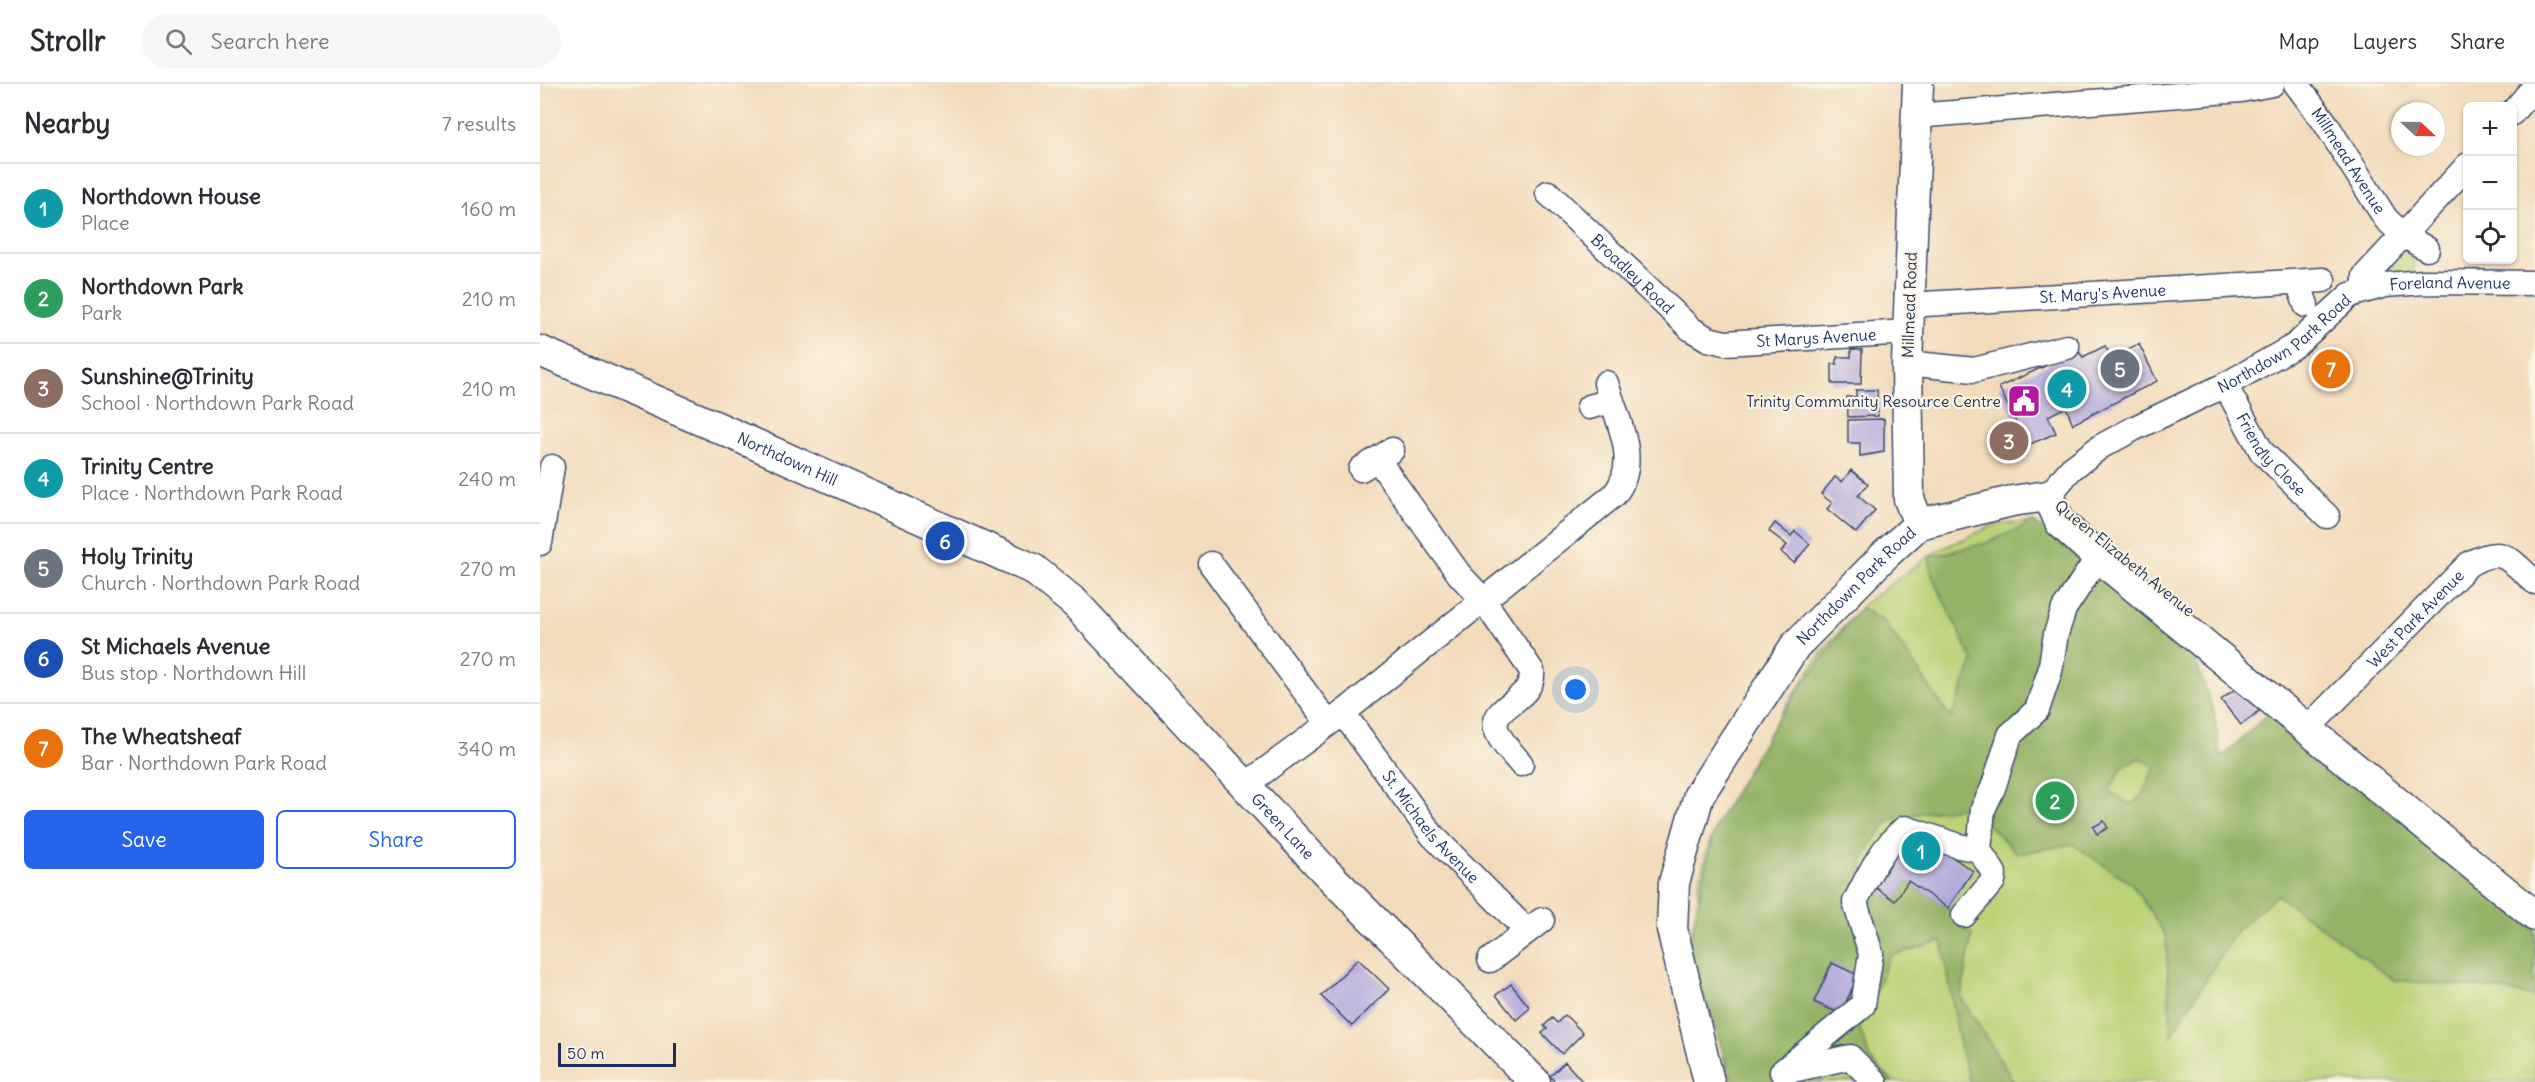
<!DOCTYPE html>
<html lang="en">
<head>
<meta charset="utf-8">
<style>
  :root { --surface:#fff; --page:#f7f7f7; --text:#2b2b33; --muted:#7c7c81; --line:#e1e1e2; --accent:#2563eb }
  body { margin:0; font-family:Delius,sans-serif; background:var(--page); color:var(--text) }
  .controls { position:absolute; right:18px; top:18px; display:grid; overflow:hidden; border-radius:9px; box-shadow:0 2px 4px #0004 }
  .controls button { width:54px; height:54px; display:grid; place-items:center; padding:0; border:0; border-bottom:2px solid var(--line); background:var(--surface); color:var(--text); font:30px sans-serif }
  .compass { position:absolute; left:1851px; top:18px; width:54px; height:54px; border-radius:50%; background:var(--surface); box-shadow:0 2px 4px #0004; rotate:112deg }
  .scale { position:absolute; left:18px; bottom:15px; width:118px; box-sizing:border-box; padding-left:6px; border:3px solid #1b2f5e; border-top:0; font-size:16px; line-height:21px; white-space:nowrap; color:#1b2f5e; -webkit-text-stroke:4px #fcf5e5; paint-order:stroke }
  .you { position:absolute; left:1036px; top:606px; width:21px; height:21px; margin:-15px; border:4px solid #fff; border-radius:50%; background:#1a73e8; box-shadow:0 0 0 9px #1a73e833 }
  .badge { display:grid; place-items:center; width:39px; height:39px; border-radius:50%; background:var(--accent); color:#fff; font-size:20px; font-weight:700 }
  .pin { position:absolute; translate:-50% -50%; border:3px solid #fff; box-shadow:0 2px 6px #0006 }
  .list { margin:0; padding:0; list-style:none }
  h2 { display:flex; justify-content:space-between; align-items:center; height:78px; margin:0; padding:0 24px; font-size:26px }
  h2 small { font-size:20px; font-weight:400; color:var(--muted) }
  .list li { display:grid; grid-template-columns:39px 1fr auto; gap:18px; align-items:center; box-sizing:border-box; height:90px; padding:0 24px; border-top:2px solid var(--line) }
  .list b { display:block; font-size:22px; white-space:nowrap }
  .list p { margin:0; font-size:20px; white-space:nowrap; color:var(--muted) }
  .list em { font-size:20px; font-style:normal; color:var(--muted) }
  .actions { display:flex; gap:12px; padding:18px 24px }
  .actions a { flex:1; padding:14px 0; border:2px solid var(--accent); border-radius:9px; text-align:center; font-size:21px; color:var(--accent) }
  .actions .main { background:var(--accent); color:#fff }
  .icon { flex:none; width:33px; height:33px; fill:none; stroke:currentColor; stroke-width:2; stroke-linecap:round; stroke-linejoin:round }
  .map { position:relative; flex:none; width:1995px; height:998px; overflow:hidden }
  header { display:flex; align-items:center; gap:36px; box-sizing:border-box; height:84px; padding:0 30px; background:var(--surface); border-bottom:2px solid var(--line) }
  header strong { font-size:28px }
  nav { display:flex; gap:33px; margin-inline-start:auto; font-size:21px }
  .search { width:420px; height:54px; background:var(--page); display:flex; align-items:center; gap:15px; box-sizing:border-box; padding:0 21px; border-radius:33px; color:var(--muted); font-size:22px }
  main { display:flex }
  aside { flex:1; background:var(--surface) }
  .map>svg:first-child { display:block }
  .green { fill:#bcd277; stroke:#6c806a; stroke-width:1.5 }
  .forest { fill:#95b468; stroke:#587263; stroke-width:1.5; fill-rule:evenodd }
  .building { fill:#b0a7dc }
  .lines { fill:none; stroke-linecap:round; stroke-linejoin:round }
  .minor-casing { stroke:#3b496c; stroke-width:27 }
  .major-casing { stroke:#3b496c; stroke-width:33 }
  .minor { stroke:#fff; stroke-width:24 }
  .major { stroke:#fff; stroke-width:30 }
  .labels { text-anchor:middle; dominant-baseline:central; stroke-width:4.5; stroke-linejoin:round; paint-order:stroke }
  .street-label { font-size:16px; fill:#1b2f5e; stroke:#fcf5e5 }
  .poi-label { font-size:16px; fill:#1b2f5e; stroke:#fcf5e5; text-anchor:end }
</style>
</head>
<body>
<header>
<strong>Strollr</strong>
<div class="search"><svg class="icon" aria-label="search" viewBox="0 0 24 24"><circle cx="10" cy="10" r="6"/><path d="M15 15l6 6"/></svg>Search here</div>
<nav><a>Map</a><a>Layers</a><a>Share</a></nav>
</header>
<main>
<aside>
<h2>Nearby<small>7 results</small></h2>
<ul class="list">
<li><span class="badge" style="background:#0f9aa8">1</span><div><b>Northdown House</b><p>Place</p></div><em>160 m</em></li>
<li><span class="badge" style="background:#2e9e5b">2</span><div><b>Northdown Park</b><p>Park</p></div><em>210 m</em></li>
<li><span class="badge" style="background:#8d6e63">3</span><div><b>Sunshine@Trinity</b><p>School · Northdown Park Road</p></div><em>210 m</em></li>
<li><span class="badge" style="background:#0f9aa8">4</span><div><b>Trinity Centre</b><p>Place · Northdown Park Road</p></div><em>240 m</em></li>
<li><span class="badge" style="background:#6b7280">5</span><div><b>Holy Trinity</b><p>Church · Northdown Park Road</p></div><em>270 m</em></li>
<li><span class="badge" style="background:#1a4fb4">6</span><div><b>St Michaels Avenue</b><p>Bus stop · Northdown Hill</p></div><em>270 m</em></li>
<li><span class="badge" style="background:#e8710a">7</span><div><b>The Wheatsheaf</b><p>Bar · Northdown Park Road</p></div><em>340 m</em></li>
</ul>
<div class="actions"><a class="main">Save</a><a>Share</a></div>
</aside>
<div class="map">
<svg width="1995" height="998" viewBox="0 0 1995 998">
  <rect width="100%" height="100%" fill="#fcf5e5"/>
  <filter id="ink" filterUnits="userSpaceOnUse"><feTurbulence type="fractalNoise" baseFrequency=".0167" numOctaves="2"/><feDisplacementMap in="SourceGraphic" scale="12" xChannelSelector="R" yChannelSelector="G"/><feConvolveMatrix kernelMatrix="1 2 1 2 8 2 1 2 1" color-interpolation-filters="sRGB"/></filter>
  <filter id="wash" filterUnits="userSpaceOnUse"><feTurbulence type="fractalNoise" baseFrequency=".008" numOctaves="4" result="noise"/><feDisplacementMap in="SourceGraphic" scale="24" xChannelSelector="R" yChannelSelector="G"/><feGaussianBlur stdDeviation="1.35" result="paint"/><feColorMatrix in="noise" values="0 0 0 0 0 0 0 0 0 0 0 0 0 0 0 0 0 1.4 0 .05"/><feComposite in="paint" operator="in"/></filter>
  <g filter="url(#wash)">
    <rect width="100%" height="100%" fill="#f2dbbb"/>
    <path class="green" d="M1861,162c11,8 14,12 12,27l-18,4 -6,-4 -3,-6z
      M1494,438l158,129 -30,29 59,71v7l48,-45 266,216v153h-806l-29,-137 -2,-59 11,-43 68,-123 47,-71 41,-46 70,-51 59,-27z"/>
    <path class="forest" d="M1494,438l158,129 22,61 7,46 48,-45 266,217v67l-37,-8 -104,-9 -117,-85 -41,36 -65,105 -5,-100 -34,-52 -60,-40 -54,10 -49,-47 -43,5 -38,8 -26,39 1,37 11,7 6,-10 15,7 13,-19 40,27 12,19 12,7 -11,63 53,85h-44l-9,-30 -19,-111 -52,15 -30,73 10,30 23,23h-32l-18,-20 -23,20h-87l-45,-134 27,-122 62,-106 78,-106 7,-6 23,14 66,96 22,-57 -41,-85 -3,-19 57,-14zM1599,674l16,8 -14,31 -11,7 -21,-13 13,-23zM1291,879l27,12 -17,39 -27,-12z"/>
    <g id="blocks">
      <path class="building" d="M1599,260l18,37 -84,43 -7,-17 -18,9 8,17 -56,24 -8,-22 25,-10 -18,-38 79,-36 5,6 22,-11 6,11z
        M1311,265l11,1 -1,34h-29v-20h5v-7h14z
        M1316,306h21l1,26 -30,1 -1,-20h9z
        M1344,335v33l-24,4v-13h-12v-23z
        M1311,386l17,14 -10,12 17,14 -19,23 -29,-24 5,-6 -11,-9 14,-17 7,5z
        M1235,439l16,13 4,-5 15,13 -16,19 -13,-11 6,-7 -18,-14z
        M1699,602l20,25 -18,14 -20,-25z
        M1564,737l4,7 -11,6 -4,-7z
        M1373,747l60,40 -25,37 -40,-27 -13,20 -20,-14z
        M818,875l31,30 -37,37 -31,-30z
        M1292,879l26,12 -17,39 -27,-12z
        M971,900l19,24 -14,12 -20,-25z
        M1025,931l18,18 -21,21 -20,-21 5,-4 -3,-3 8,-8 5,5z
        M1025,978l18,20h-28l-5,-6z"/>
    </g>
  </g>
  <g filter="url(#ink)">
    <use href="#blocks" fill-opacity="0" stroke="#3b496c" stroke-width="1.5"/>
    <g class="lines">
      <g class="minor-casing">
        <g id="minor">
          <path id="s1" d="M1756,0l28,37 62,98 17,16 24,14"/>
          <path d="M1972,29l23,-27"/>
          <path d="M1375,32l326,-26 31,-6"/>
          <path id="s2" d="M1008,109l143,136 17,10 17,4 183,-11"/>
          <path d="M1758,198l8,23"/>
          <path d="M1825,206v-14l103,-111"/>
          <path id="s3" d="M1368,221l415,-25"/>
          <path d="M1367,279l67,7 93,-23"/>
          <path id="s4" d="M1685,301l37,67 65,64"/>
          <path d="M1049,323l22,-6"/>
          <path d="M838,376l81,114 25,27 48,70c3,29 -41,34 -36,57 3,13 17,26 25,36"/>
          <path d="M821,385l31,-19"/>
          <path id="s5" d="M1508,412l23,-27 29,-22 35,-19 90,-43 71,-40 54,-50 35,-10 39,-3 111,1"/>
          <path d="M0,459l12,-76"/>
          <path d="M671,480l117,159"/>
          <path id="s6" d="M803,629l89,122 95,96"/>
          <path id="s7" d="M1766,646l163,-166c35,-20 40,-4 66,18"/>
          <path d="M704,702l99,-73 271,-218c28,-33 2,-77 -8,-112"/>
          <path d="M1424,831l29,-34 1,-8 -15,-23"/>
          <path d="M950,876l52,-40"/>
          <path d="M1248,987l62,-14 25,25"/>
          <path d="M1242,988l81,-67 8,-51 -16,-52c14,-28 26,-54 50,-74l54,18 20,4 4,-41 10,-21 17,-53 27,-25 13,-39 6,-37 8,-25 34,-52"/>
        </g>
      </g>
      <g class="major-casing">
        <g id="major">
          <path d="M1378,0l-11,279 2,136 10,25"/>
          <path id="s8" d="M0,267l179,77 314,141 42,34 250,268 210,211"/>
          <path d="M1508,412l12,26 38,35 437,359"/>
          <path id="s9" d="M1169,998l-37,-153 2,-46 25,-88 96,-149 90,-91 34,-31 93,-23 36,-5"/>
        </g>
      </g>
      <use href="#minor" class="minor"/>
      <use href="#major" class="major"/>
    </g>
  </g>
  <defs>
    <g id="civic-square" transform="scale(1.725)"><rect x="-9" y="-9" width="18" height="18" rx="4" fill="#b5179e" stroke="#fcf5e5"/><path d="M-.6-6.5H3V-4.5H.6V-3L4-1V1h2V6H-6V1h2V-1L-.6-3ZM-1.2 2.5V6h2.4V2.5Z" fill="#fff"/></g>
  </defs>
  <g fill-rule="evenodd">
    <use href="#civic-square" x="1484" y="317"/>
  </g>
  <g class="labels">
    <g class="street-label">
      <text stroke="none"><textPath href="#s1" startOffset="93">Millmead Avenue</textPath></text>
      <text stroke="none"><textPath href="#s2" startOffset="117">Broadley Road</textPath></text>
      <text stroke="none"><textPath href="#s5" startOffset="468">Foreland Avenue</textPath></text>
      <text stroke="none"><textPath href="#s3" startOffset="195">St. Mary's Avenue</textPath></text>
      <text transform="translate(1369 221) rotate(-88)">Millmead Road</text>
      <text stroke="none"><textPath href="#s2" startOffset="326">St Marys Avenue</textPath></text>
      <text stroke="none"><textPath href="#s5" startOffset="284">Northdown Park Road</textPath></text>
      <text stroke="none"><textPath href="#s4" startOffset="84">Friendly Close</textPath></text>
      <text stroke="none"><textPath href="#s8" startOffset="270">Northdown Hill</textPath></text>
      <text transform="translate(1585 474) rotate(39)">Queen Elizabeth Avenue</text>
      <text stroke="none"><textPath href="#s9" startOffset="558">Northdown Park Road</textPath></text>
      <text stroke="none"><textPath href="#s7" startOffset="156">West Park Avenue</textPath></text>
      <text stroke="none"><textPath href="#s6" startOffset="144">St. Michaels Avenue</textPath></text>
      <text stroke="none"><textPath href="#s8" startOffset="898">Green Lane</textPath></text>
    </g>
    <g class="poi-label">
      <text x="1461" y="317">Trinity Community Resource Centre</text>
    </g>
  </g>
</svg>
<div class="controls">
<button>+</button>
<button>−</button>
<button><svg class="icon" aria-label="locate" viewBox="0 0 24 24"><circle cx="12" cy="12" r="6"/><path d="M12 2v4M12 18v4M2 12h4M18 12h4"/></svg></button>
</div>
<svg class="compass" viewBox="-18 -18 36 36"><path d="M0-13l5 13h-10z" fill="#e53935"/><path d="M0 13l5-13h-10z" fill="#7c7c81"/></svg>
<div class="scale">50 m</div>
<div class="you"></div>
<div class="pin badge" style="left:1381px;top:767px;background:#0f9aa8">1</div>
<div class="pin badge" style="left:1515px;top:717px;background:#2e9e5b">2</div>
<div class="pin badge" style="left:1469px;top:357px;background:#8d6e63">3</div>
<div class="pin badge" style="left:1527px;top:305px;background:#0f9aa8">4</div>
<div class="pin badge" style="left:1580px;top:285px;background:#6b7280">5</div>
<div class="pin badge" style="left:405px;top:457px;background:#1a4fb4">6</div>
<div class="pin badge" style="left:1791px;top:285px;background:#e8710a">7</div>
</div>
</main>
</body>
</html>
